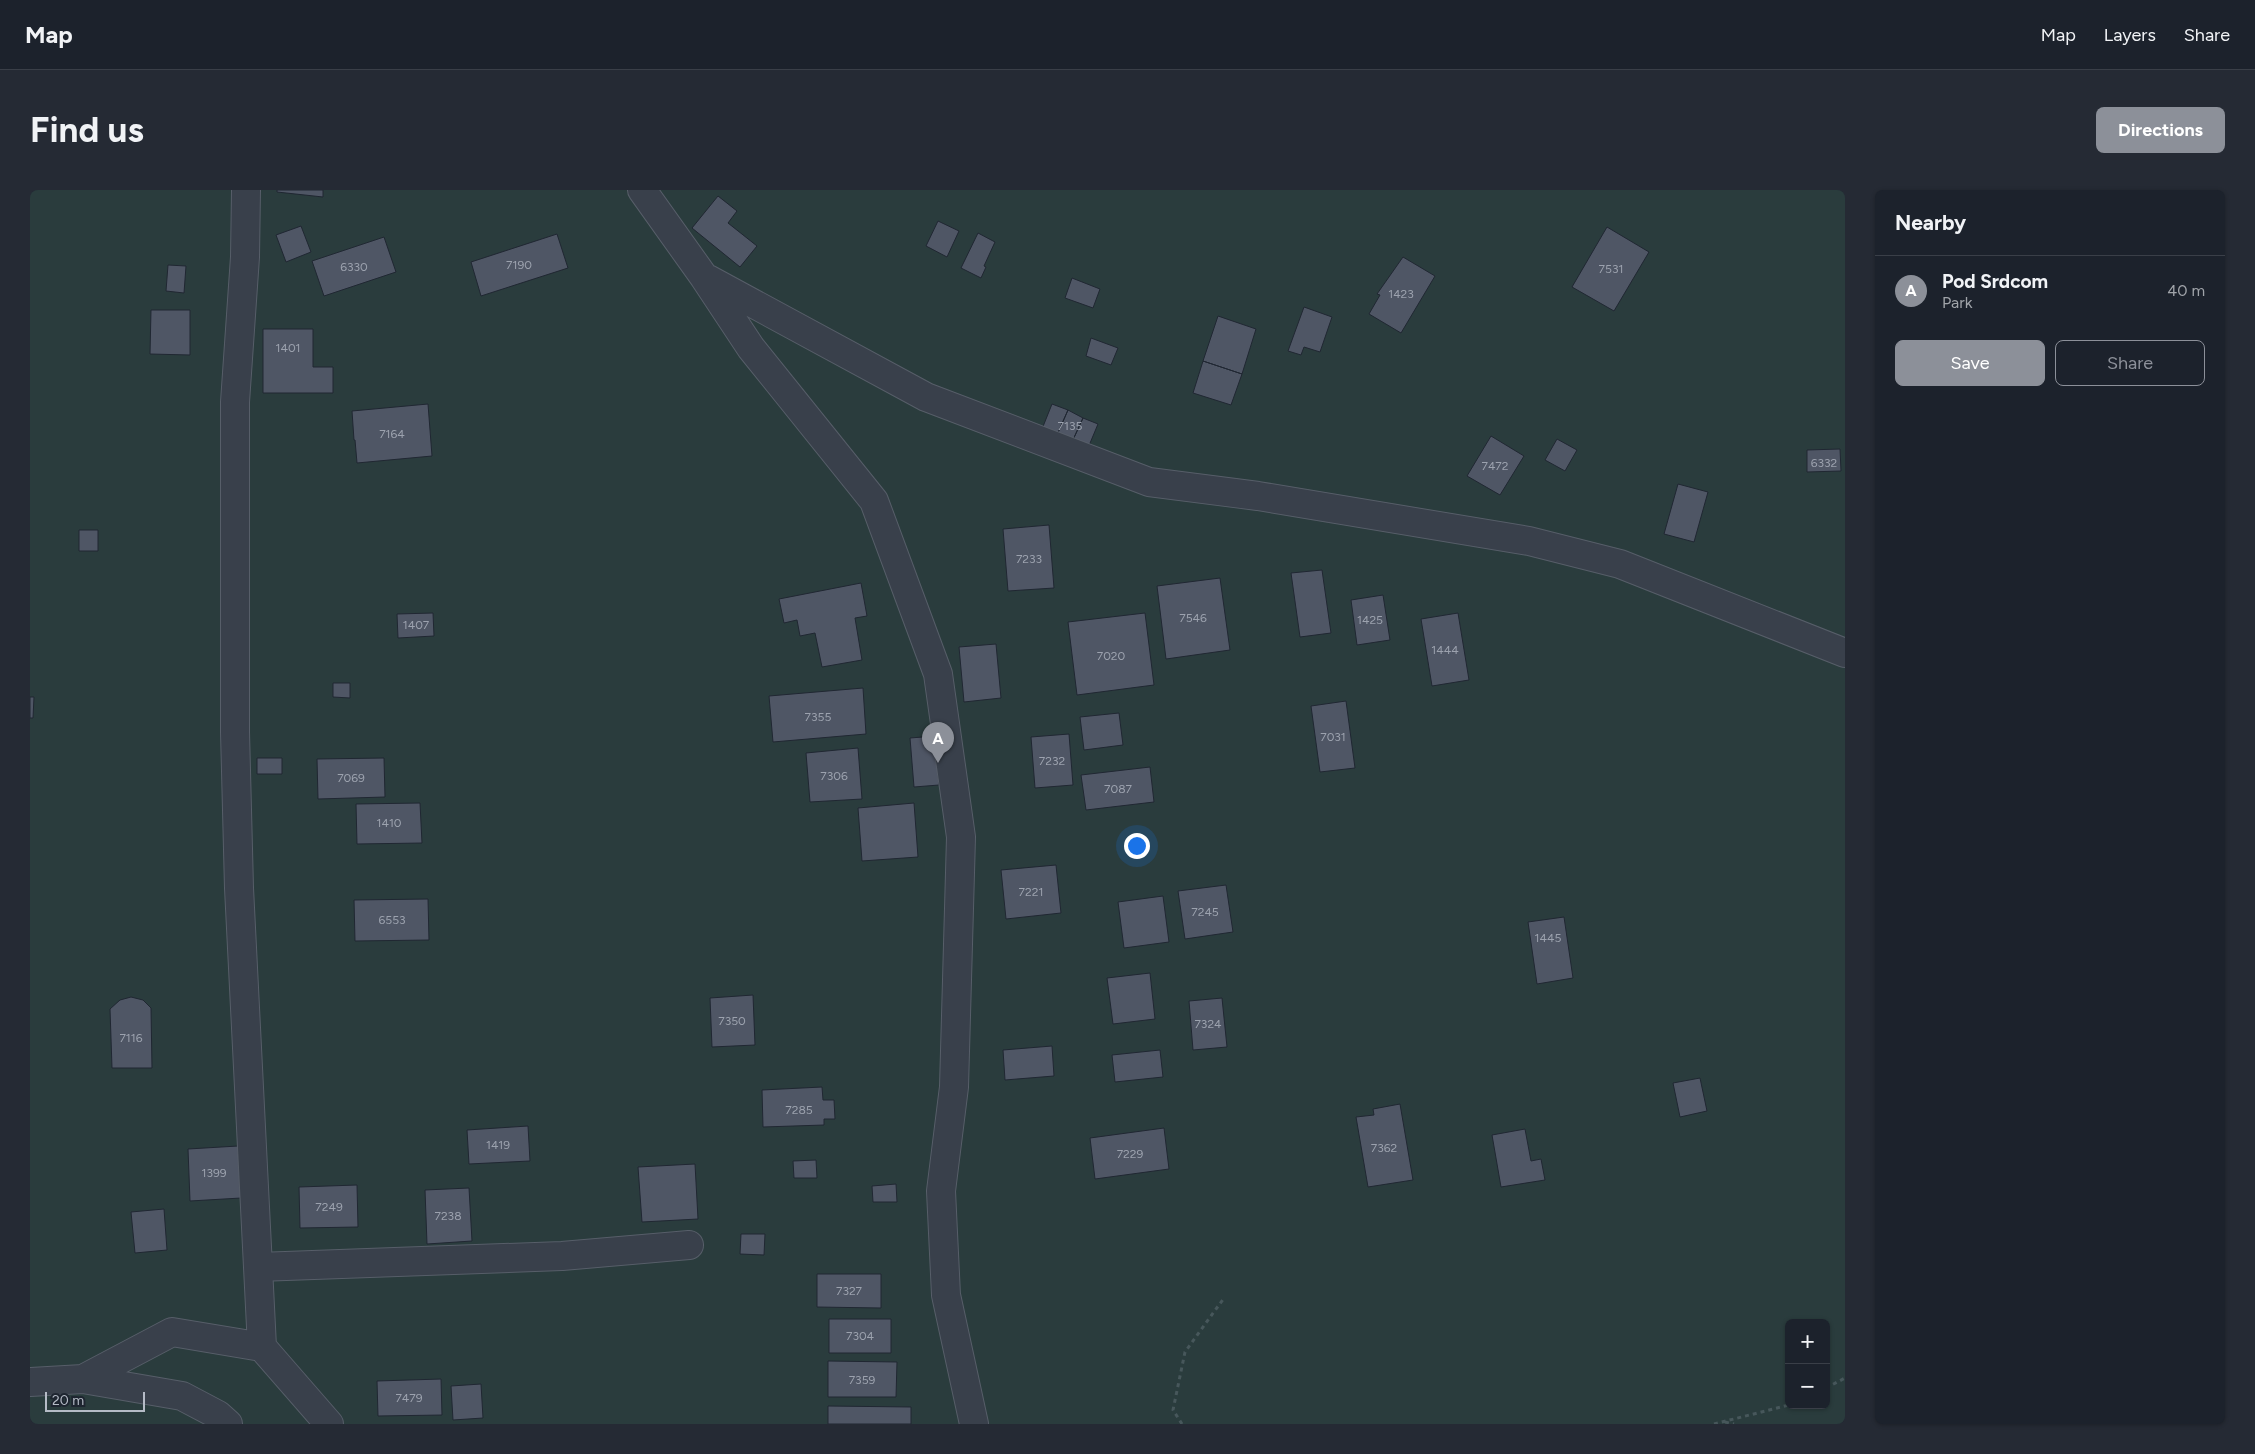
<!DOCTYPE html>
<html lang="en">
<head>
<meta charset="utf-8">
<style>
  :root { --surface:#1c222c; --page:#252a34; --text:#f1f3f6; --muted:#a0a4a9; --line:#3a3f48; --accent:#8c9099 }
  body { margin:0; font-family:Figtree,sans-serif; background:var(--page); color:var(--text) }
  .controls { position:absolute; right:15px; bottom:15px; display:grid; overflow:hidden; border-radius:8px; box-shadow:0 1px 4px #0004 }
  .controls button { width:45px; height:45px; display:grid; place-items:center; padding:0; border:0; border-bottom:1px solid var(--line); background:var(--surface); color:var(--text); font:25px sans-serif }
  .scale { position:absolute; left:15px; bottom:12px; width:100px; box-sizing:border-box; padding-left:5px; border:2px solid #b5bbc6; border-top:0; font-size:14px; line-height:18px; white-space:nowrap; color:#b5bbc6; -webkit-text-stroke:4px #1e2530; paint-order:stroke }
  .you { position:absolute; left:1106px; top:655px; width:18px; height:18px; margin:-12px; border:4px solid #fff; border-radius:50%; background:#1a73e8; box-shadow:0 0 0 8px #1a73e833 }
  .badge { display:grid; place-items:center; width:32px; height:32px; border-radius:50%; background:var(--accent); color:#fff; font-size:16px; font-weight:700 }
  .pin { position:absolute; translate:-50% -41px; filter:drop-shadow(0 1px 2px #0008) }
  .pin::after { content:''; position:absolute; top:26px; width:18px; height:15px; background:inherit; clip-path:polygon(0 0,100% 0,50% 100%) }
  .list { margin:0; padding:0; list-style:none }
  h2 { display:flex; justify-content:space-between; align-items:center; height:65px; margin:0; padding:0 20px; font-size:21px }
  h2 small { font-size:16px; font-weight:400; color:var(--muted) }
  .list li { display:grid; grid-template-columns:32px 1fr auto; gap:15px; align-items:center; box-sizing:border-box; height:70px; padding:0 20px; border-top:1px solid var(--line) }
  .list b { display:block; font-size:19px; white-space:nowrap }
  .list p { margin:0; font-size:16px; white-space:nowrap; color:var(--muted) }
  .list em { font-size:16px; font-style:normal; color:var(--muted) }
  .actions { display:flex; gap:10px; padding:15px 20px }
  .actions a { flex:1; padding:11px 0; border:1px solid var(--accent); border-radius:8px; text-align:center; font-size:18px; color:var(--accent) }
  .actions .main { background:var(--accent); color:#fff }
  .map { position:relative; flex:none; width:1815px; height:1234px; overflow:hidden; border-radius:8px }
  header { display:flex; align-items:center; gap:30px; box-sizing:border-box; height:70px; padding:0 25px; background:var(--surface); border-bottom:1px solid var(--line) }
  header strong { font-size:24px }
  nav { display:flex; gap:28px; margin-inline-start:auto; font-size:18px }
  .intro { display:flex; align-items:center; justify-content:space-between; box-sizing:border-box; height:120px; padding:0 30px }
  h1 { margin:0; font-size:35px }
  .button { padding:12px 22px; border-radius:8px; background:var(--accent); color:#fff; font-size:18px; font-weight:700 }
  main { display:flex; gap:30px; padding:0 30px }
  aside { flex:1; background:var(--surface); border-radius:8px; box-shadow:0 1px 4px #0004 }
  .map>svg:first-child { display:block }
  .green { fill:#2a3c3d; fill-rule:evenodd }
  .building { fill:#4f5665; stroke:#202732 }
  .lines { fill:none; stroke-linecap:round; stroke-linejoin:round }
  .minor-casing { stroke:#575e69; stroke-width:30 }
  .path { stroke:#47575b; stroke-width:3; stroke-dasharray:4 4; stroke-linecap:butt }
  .minor { stroke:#39404b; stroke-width:28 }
  .labels { text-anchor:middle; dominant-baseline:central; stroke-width:5; stroke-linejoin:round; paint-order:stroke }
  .number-label { font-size:12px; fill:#9ca2ae }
</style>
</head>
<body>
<header>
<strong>Map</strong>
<nav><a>Map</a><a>Layers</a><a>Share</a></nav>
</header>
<div class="intro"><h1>Find us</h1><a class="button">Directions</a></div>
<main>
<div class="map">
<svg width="1815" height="1234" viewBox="0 0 1815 1234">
  <rect width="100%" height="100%" fill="#252e3a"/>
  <path class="green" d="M0,0h1815v1234h-1815zM1759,1133h37v82h-37z"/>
  <path class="building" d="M247,0h46v7l-46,-5z
    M688,6l19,15 -9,12 29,23 -17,21 -48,-39z
    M908,31l21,10 -12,26 -21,-11z
    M271,36l10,26 -25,10 -10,-27z
    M1577,37l42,25 -35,59 -42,-24z
    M948,43l17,9 -11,24 2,1 -5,11 -20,-10z
    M527,44l11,34 -87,28 -10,-34z
    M354,47l12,35 -72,24 -12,-35z
    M1373,67l32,19 -34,57 -32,-19 11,-19 -3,-1z
    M138,75l18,1 -2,27 -18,-2z
    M1042,88l28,11 -7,19 -28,-10z
    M1274,117l28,10 -12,35 -16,-5 -3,8 -13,-4z
    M121,120h39v45l-40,-1z
    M1188,126l38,13 -14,45 -39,-13z
    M233,139h50v38h20v26h-70z
    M1061,148l27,10 -7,17 -25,-9z
    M1173,171l39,13 -11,31 -38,-12z
    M398,214l4,52 -75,7 -2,-23h-1l-2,-29z
    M1022,214l16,6 -11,25 -15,-6z
    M1038,220l15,8 -11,24 -15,-7z
    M1053,228l15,6 -10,24 -16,-6z
    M1461,246l33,20 -24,39 -33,-19z
    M1527,249l20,11 -12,21 -20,-11z
    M1810,259l1,22 -34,1v-22z
    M1648,294l30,8 -14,50 -30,-8z
    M1019,335l5,63 -46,3 -5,-62z
    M49,340h19v21h-19z
    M1292,380l9,63 -31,4 -9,-64z
    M1190,388l10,72 -64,9 -9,-73z
    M831,393l6,33 -12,2 7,42 -40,7 -7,-34 -15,3 -3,-16 -13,3 -5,-24z
    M1353,405l7,45 -33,5 -6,-45z
    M403,423l1,23 -36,2 -1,-24z
    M1115,423l9,72 -77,10 -9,-73z
    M1428,423l11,67 -37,6 -11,-67z
    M966,454l5,54 -37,4 -5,-55z
    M303,493h17v15l-17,-1z
    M833,498l3,46 -93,8 -4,-46z
    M0,507h4l-1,21h-3z
    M1316,511l9,67 -35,4 -9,-66z
    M1089,523l4,32 -39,5 -4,-33z
    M1039,544l4,51 -38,3 -4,-51z
    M905,546l4,49 -25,2 -4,-49z
    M828,558l4,51 -52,3 -4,-49z
    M227,568h25v16h-25z
    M354,568l1,39 -67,2 -1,-40z
    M1120,577l4,35 -68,8 -5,-35z
    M390,613l2,40 -65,1 -1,-40z
    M884,613l4,54 -56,4 -4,-53z
    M1026,675l5,48 -55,6 -5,-49z
    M1196,695l7,47 -48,7 -7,-48z
    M1133,706l6,46 -45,6 -6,-46z
    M398,709l1,41 -74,1 -1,-41z
    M1534,727l9,61 -36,6 -9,-62z
    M1120,783l5,46 -42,5 -6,-46z
    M723,805l2,50 -43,2 -2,-49z
    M101,807l12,3 8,8 1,60h-40l-2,-59 10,-9z
    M1192,808l5,49 -34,3 -4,-49z
    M1022,856l2,30 -49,4 -2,-30z
    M1130,860l3,27 -48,5 -3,-27z
    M1670,888l7,33 -27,6 -7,-34z
    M792,897l1,13h11l1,19h-11v6l-61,2 -1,-37z
    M1370,914l13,76 -45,7 -12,-70 18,-2 -1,-6z
    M498,936l2,35 -61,3 -2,-34z
    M1134,938l5,41 -74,10 -5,-41z
    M1495,939l6,32 10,-2 4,21 -44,7 -9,-52z
    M208,956l3,52 -51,3 -2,-52z
    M786,970l1,18h-23l-1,-17z
    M665,974l3,55 -56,3 -4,-55z
    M866,994l1,18h-24l-1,-16z
    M327,995l1,42 -58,1 -1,-41z
    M439,998l3,53 -45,3 -2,-54z
    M134,1019l3,41 -32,3 -4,-41z
    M711,1044h24l-1,21 -24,-1z
    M787,1084h64v34l-64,-1z
    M799,1129h62v34h-62z
    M798,1171l69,1 -1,35h-68z
    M411,1189l1,36 -64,1 -1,-35z
    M451,1194l2,34 -30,2 -2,-34z
    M798,1216l83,1v17h-83z"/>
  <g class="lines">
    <g class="minor-casing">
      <path id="minor" d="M216,0l-1,67 -10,145v330l4,156 23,459
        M612,0l62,87 47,71 123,153 64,173 23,163 -7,250 -13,104 5,104 28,129
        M678,89l218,118 223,85 109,14 271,45 91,23 225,89
        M228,1077l304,-11 127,-11
        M53,1189l89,-47 90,15 67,77
        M0,1192l53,-3 99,17 36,19 10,9"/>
    </g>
    <path class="path" d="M1796,1198l19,-10
      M1695,1232l9,2
      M1152,1234l-9,-14 12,-58 39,-54
      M1684,1234l75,-19"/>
    <use href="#minor" class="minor"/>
  </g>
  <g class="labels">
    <g class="number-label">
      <text x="489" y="75">7190</text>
      <text x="324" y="77">6330</text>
      <text x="1581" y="79">7531</text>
      <text x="1371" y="104">1423</text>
      <text x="258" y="158">1401</text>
      <text x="1040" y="236">7135</text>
      <text x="362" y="244">7164</text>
      <text x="1794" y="273">6332</text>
      <text x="1465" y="276">7472</text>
      <text x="999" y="369">7233</text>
      <text x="1163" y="428">7546</text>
      <text x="1340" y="430">1425</text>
      <text x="386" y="435">1407</text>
      <text x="1415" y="460">1444</text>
      <text x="1081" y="466">7020</text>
      <text x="788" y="527">7355</text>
      <text x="1303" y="547">7031</text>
      <text x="1022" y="571">7232</text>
      <text x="804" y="586">7306</text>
      <text x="321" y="588">7069</text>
      <text x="1088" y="599">7087</text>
      <text x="359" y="633">1410</text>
      <text x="1001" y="702">7221</text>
      <text x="1175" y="722">7245</text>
      <text x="362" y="730">6553</text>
      <text x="1518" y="748">1445</text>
      <text x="702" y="831">7350</text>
      <text x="1178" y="834">7324</text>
      <text x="101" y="848">7116</text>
      <text x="769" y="920">7285</text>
      <text x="468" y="955">1419</text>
      <text x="1354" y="958">7362</text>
      <text x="1100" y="964">7229</text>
      <text x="184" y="983">1399</text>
      <text x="299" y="1017">7249</text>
      <text x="418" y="1026">7238</text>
      <text x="819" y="1101">7327</text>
      <text x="830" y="1146">7304</text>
      <text x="832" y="1190">7359</text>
      <text x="379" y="1208">7479</text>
    </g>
  </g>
</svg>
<div class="controls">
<button>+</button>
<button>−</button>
</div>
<div class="scale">20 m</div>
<div class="you"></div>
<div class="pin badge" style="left:908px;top:573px">A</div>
</div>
<aside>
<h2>Nearby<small></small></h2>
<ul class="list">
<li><span class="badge">A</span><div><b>Pod Srdcom</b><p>Park</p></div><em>40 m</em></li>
</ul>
<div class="actions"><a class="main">Save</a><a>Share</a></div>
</aside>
</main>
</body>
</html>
